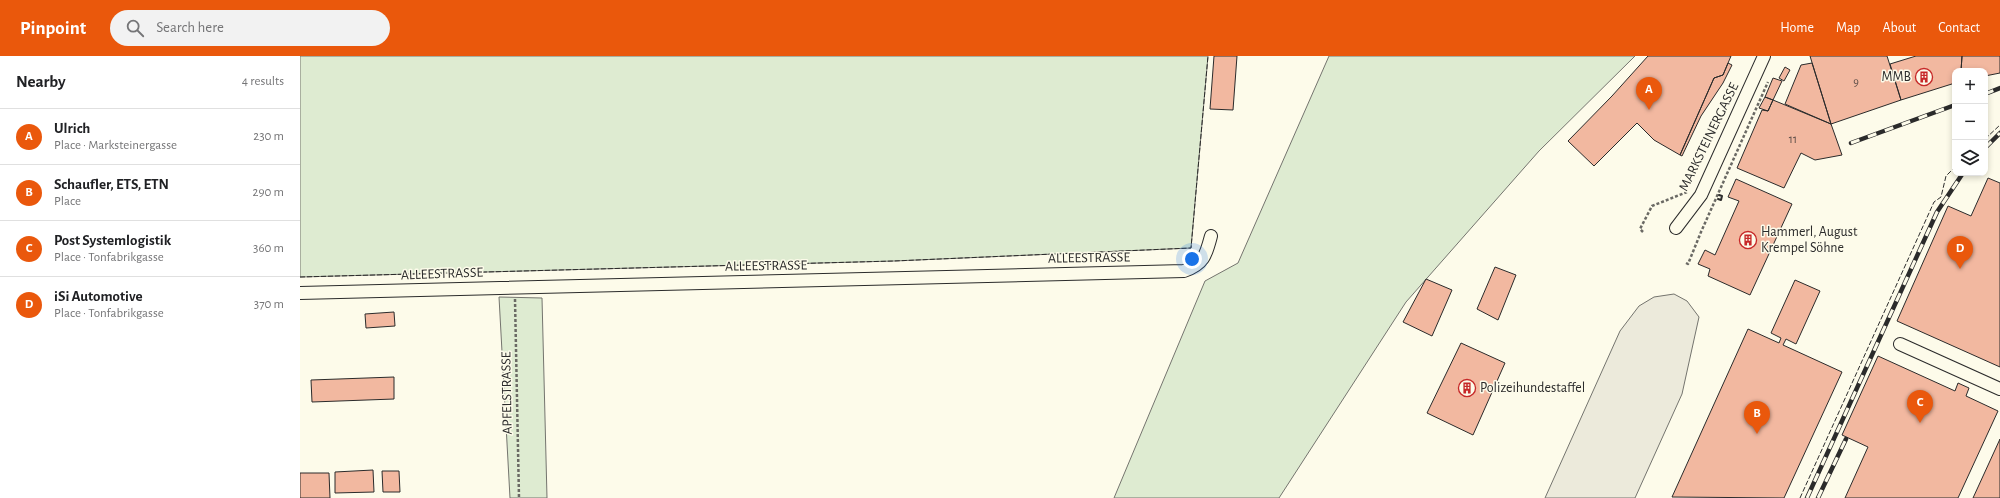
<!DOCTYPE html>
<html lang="en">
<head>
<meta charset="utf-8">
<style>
  :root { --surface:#fff; --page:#f2f2f2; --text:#202124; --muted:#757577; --line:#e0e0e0; --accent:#ea580c }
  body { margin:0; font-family:"Alegreya Sans",sans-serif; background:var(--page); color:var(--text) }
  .controls { position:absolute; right:12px; top:12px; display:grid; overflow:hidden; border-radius:8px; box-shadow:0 2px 6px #0003 }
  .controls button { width:36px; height:36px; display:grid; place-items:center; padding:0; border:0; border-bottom:1px solid var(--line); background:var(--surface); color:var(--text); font:20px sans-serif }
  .you { position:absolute; left:892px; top:203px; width:14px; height:14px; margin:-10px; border:3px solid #fff; border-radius:50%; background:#1a73e8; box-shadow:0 0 0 6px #1a73e833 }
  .badge { display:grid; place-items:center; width:26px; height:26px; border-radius:50%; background:var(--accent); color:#fff; font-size:13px; font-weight:700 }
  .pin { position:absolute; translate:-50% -33px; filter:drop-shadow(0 1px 2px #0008) }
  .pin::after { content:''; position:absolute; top:21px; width:14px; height:12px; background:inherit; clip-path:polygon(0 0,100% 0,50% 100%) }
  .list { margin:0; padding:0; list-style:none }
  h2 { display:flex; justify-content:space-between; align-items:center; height:52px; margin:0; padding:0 16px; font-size:17px }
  h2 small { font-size:13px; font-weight:400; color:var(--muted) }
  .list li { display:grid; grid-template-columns:26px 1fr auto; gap:12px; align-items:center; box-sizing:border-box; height:56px; padding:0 16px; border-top:1px solid var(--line) }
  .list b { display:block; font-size:15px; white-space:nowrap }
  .list p { margin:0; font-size:13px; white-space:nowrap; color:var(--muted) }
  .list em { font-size:13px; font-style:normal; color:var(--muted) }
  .icon { flex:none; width:22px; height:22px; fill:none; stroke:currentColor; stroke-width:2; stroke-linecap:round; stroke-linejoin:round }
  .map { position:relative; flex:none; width:1700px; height:442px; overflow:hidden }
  header { display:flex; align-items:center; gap:24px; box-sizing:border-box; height:56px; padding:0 20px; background:var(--accent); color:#fff }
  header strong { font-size:19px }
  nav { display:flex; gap:22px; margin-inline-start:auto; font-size:14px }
  .search { width:280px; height:36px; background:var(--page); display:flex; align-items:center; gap:10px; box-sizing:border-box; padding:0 14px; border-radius:22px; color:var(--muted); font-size:15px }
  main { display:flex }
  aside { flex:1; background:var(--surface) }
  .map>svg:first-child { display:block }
  .green { fill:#deebd1; stroke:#74746e }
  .parking { fill:#eceadb; stroke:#74746e }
  .building { fill:#f2b8a0; stroke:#2b2b2b }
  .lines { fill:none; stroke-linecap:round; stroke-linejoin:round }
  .minor-casing { stroke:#2b2b2b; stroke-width:14 }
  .path { stroke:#6a6964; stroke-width:2.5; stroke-dasharray:3 2; stroke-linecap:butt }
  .minor { stroke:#fdfbea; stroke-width:12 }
  .rail-casing { stroke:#2b2b2b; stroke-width:4.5 }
  .rail { stroke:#fdfbea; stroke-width:3; stroke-dasharray:9; stroke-linecap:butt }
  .fence { stroke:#2b2b2b; stroke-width:1; stroke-dasharray:5 2; stroke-linecap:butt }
  .wall { stroke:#2b2b2b; stroke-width:2 }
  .labels { text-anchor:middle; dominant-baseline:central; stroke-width:3; stroke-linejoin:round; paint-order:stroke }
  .number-label { font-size:12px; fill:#5d4e48 }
  .poi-label { font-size:14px; fill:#2b2b2b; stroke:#fdfbea; text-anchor:start }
  .street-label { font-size:14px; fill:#2b2b2b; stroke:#fdfbea }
</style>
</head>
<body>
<header>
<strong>Pinpoint</strong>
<div class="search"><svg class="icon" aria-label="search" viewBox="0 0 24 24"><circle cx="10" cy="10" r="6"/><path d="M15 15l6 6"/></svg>Search here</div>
<nav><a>Home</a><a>Map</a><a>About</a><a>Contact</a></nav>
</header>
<main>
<aside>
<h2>Nearby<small>4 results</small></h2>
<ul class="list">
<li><span class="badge">A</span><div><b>Ulrich</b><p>Place · Marksteinergasse</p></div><em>230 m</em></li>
<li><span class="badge">B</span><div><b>Schaufler, ETS, ETN</b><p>Place</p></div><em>290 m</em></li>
<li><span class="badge">C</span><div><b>Post Systemlogistik</b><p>Place · Tonfabrikgasse</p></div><em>360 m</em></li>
<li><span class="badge">D</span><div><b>iSi Automotive</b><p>Place · Tonfabrikgasse</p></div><em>370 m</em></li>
</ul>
</aside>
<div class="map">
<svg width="1700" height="442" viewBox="0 0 1700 442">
  <rect width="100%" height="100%" fill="#fdfbea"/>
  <path class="green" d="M0,0h908l-17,192 -297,13 -594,16z
    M1029,0h306l-96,95 -133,151 -127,196h-165l91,-217 33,-18z
    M199,241l43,1 5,200h-37z"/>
  <path class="parking" d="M1374,238l13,7 12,16 -17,77 -47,104h-90l75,-167 19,-25 15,-9z"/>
  <path class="building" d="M914,0h23l-4,54 -23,-1z
    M1348,0h83l-8,19 -9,3 -34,77 -26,-15 -17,-17 -43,43 -26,-25 44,-45z
    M1510,0h77l14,44 -70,24z
    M1616,0h46l-1,15h-6v12l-54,17 -11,-36z
    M1662,0h38v17l-15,3v-5h-24z
    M1428,7l4,2 -9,18 -22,33 -19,40 -2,-1 34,-77 9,-3z
    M1512,7l19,61 -46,-20 16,-39z
    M1485,11l5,3 -6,11 -5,-3z
    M1473,22l9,3 -9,19 -8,-3z
    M1465,41l8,3 -5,11 -9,-3z
    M1473,44l58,24 11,31 -27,5 -14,-7 -17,35 -47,-20 25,-58 6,1z
    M1688,122l12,5v184l-103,-46 51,-115 23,10z
    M1436,123l56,25 -42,91 -42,-19 2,-7 -12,-5 7,-14 10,5 24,-54 -11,-4z
    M1195,211l21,8 -18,45 -21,-11z
    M1126,223l26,11 -20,46 -29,-14z
    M1495,224l25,11 -24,53 -10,-5 -3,6 59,27 -58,126 -112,-1 76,-168 31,14 2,-5 -10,-5z
    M94,256l1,14 -29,2 -1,-14z
    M1161,287l44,20 -32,72 -46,-22z
    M1578,300l77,35 3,-8 11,5 -3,8 32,15 -40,87h-113l23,-51 -26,-12z
    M94,321v22l-82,3 -1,-22z
    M1700,383v59h-27z
    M73,414l1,22 -39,1v-21z
    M82,415h17l1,21h-17z
    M0,417h29l1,25h-30z"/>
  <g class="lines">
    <g class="minor-casing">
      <path id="minor" d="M1376,172l25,-33 63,-139
        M0,237l884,-22c20,-7 22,-16 27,-35
        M1600,288l100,45"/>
    </g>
    <path class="path" d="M1343,176l-3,-3 12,-23 35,-14
      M1386,207l2,1 13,-32 67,-150
      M215,243l4,199"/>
    <use href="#minor" class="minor"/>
    <g class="rail-casing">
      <path id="rail" d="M1685,38l15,-6
        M1551,87l104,-38
        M1685,92l15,-15
        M1507,442l130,-286 26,-39
        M1518,442l28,-59"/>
    </g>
    <use href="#rail" class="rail"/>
    <path class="fence" d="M1685,83l15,-14
      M0,221l594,-16 297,-13 17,-192
      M1500,442l134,-296 7,-5 5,-21 9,-9"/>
    <path class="wall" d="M1418,143l3,1 1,-4 -3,-1"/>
  </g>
  <defs>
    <g id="building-ring" transform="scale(0.9)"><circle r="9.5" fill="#fdfbea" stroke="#c62828" stroke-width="1.5"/><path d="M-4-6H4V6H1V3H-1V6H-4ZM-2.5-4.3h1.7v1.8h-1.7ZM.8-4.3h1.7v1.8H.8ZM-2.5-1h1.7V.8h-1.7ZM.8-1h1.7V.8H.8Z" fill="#c62828"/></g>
  </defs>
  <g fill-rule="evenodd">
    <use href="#building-ring" x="1624" y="21"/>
    <use href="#building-ring" x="1448" y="184"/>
    <use href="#building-ring" x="1167" y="332"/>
  </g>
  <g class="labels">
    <g class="number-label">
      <text x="1556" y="26">9</text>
      <text x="1493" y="83">11</text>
    </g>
    <g class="poi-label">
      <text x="1611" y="21" text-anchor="end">MMB</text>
      <text x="1461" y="176">Hammerl, August<tspan x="1461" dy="16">Krempel Söhne</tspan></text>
      <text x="1180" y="332">Polizeihundestaffel</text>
    </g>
    <g class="street-label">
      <text transform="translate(1409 81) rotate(-64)">MARKSTEINERGASSE</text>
      <text transform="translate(789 202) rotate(-1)">ALLEESTRASSE</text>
      <text transform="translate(466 210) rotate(-1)">ALLEESTRASSE</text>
      <text transform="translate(142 218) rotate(-2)">ALLEESTRASSE</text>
      <text transform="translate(207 337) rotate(-91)">APFELSTRASSE</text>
    </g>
  </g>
</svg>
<div class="controls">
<button>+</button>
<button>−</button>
<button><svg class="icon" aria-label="layers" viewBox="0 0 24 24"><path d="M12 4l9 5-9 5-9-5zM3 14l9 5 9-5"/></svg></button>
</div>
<div class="you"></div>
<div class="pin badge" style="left:1349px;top:54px">A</div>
<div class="pin badge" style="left:1457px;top:378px">B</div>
<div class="pin badge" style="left:1620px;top:367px">C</div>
<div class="pin badge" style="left:1660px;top:213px">D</div>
</div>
</main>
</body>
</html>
